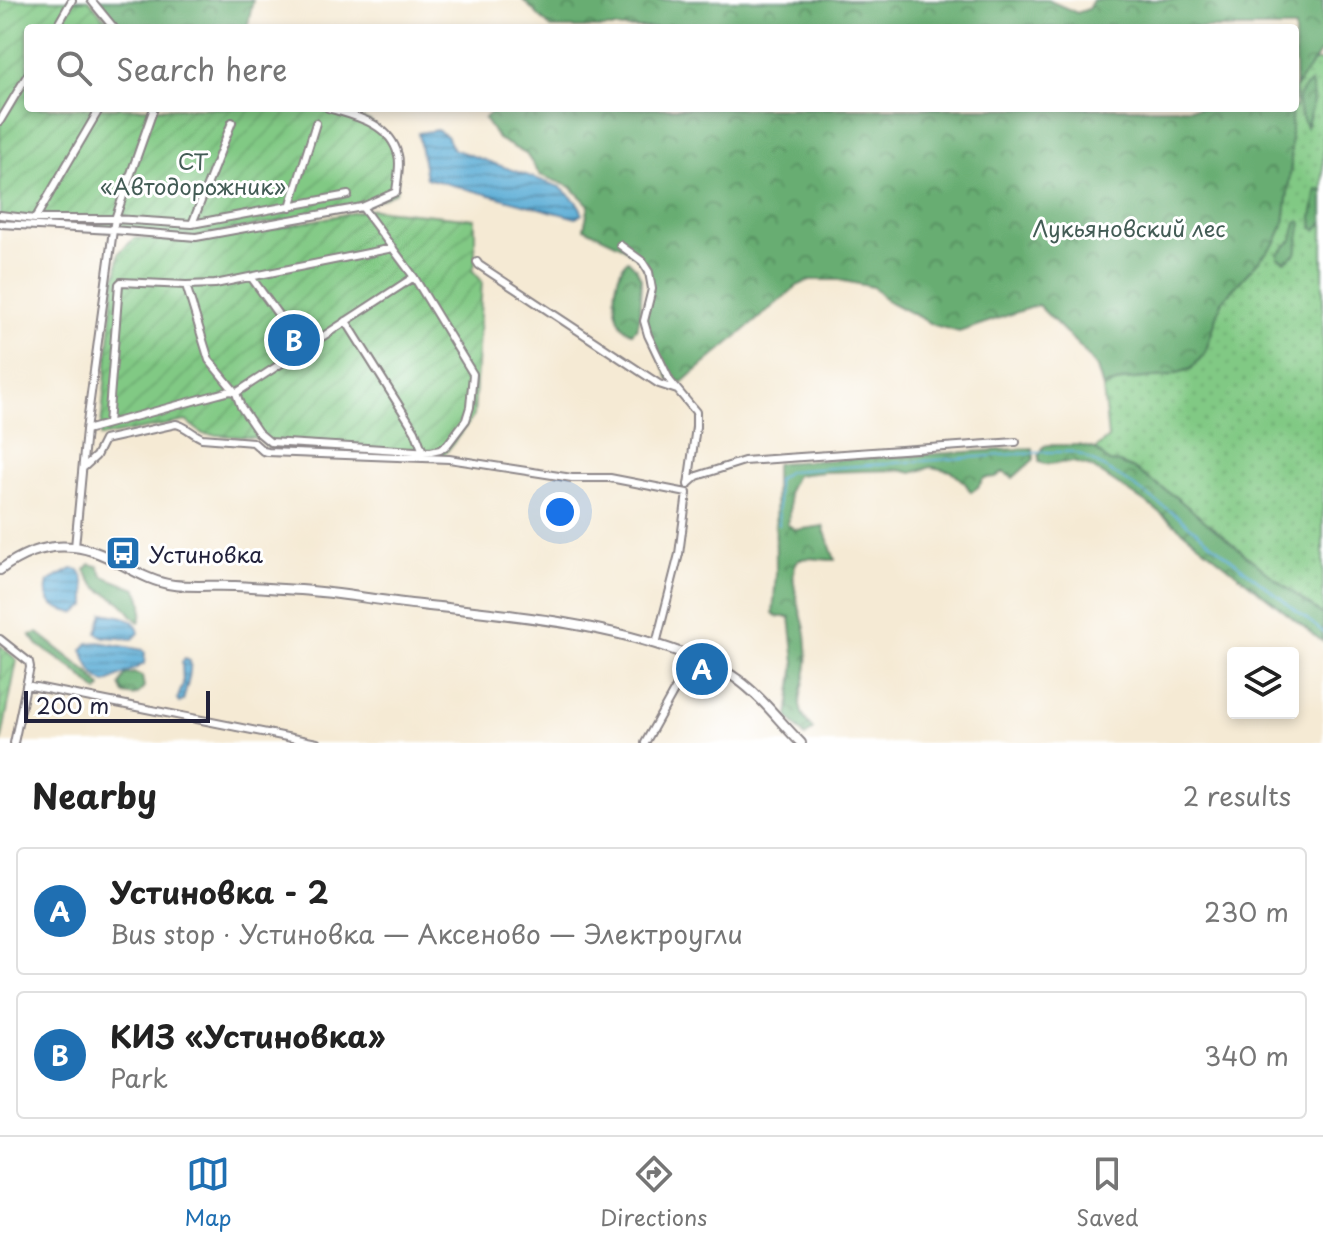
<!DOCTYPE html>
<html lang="en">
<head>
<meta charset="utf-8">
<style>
  :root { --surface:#fff; --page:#f6f6f6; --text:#222; --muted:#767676; --line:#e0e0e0; --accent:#1f6fb2 }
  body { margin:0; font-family:"Playpen Sans",sans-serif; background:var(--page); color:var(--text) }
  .controls { position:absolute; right:24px; bottom:24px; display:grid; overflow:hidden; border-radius:8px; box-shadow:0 4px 12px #0003 }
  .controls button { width:72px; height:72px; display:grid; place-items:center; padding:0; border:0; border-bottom:2px solid var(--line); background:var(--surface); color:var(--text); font:40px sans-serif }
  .scale { position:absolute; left:24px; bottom:20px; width:186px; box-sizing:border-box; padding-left:8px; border:4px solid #22223b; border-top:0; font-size:22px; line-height:28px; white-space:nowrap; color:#22223b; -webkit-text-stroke:6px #fff; paint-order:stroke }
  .you { position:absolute; left:560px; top:512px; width:28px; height:28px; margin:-20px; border:6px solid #fff; border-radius:50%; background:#1a73e8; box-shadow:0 0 0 12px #1a73e833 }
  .badge { display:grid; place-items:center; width:52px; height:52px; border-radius:50%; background:var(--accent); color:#fff; font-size:26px; font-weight:700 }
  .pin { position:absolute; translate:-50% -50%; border:4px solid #fff; box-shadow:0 2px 8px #0006 }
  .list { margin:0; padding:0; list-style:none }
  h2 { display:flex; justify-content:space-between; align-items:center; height:104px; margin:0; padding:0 32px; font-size:34px }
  h2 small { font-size:26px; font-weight:400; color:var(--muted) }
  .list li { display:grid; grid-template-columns:52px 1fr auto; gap:24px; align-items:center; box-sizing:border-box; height:128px; margin:0 16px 16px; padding:0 16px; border:2px solid var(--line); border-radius:8px }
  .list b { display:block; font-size:30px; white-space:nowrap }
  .list p { margin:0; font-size:26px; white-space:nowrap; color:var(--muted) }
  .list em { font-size:26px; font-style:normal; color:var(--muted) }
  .icon { flex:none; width:44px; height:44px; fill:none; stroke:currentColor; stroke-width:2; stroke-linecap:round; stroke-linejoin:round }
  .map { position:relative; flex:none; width:1323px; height:743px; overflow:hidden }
  .search { position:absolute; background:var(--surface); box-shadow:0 4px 12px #0003; left:24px; right:24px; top:24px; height:88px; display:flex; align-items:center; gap:20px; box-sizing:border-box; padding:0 28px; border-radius:8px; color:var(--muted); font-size:30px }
  .sheet { height:392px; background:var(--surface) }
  nav { display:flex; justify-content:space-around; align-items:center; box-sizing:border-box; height:112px; border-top:2px solid var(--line); background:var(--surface); font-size:22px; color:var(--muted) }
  nav a { display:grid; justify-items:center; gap:4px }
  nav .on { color:var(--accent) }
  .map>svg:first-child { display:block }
  .grass { fill:url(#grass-dots); stroke:#527660; stroke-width:2 }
  .forest { fill:url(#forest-crowns); stroke:#456856; stroke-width:2 }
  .garden { fill:url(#garden-furrows); stroke:#527660; stroke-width:2 }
  .water { fill:url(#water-rules); stroke:#3e6888; stroke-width:2 }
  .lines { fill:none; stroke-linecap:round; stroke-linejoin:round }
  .stream { stroke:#5badd6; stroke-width:2 }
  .minor-casing { stroke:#8c8688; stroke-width:10 }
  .secondary-casing { stroke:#8c8688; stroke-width:12 }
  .minor { stroke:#fff; stroke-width:6 }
  .secondary { stroke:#fff; stroke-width:8 }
  .labels { text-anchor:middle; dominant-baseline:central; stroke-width:6; stroke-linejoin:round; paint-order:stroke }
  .park-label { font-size:22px; fill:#435c55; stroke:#fff }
  .poi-label { font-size:22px; fill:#22223b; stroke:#fff; text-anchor:start }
</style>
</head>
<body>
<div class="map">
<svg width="1323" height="743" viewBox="0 0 1323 743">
  <defs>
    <pattern id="grass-dots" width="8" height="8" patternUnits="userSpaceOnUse" patternTransform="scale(2)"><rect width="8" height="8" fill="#81c984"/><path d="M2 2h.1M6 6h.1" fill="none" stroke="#6fac73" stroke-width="1.8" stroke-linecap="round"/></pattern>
    <pattern id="forest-crowns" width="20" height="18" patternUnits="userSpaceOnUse" patternTransform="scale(2)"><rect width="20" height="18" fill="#68ad72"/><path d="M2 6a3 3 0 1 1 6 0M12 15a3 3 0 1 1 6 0" fill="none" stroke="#558c5f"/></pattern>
    <pattern id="garden-furrows" width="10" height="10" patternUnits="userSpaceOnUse" patternTransform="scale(2)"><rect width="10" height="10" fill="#81c984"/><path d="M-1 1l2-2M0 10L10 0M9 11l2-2" fill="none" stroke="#6fac73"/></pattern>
    <pattern id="water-rules" width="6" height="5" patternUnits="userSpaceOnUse" patternTransform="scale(2)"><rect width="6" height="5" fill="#5badd6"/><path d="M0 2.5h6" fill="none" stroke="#4b8caf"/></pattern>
  </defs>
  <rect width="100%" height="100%" fill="#fff"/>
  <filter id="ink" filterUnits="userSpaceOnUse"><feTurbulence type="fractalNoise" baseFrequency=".0125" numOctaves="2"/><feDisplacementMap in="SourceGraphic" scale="16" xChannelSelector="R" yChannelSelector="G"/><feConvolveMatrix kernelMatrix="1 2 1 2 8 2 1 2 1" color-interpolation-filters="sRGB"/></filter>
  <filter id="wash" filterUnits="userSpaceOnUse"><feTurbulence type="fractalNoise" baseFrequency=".006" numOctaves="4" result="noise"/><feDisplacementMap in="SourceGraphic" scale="32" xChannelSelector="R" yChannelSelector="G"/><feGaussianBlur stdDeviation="1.8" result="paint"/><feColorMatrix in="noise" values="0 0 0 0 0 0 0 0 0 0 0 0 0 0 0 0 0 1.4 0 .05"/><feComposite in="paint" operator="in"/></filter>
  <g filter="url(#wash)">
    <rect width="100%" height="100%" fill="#f5ead4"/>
    <path class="grass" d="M1314,61h9v554l-48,-36 -98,-81 -45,-30 -13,-5 -10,-1 -14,-13 13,-11 -5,-50 21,-8 43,-4 38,-23 17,-52 54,-59 8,-18 7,-59v-57h4v-20z"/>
    <path class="forest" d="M94,0h159l-6,28h-132z
      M523,0h525l29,13 11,-4 5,-9h230v49l-28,39v-60h-744z
      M1311,82c4,18 1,29 -5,45 -8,-21 -16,-29 5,-45z
      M496,108h795v57l-7,59 -8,18 -54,59 -17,52 -14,16 -24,7 -43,4 -21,8 -6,-20 -16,-20 -43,-43 -79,27 -25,-7 -48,-25 -13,-13 -34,-7h-29l-13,6 -114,96 -13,-1 -26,-60 8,-32 -10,-28 -22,-16 -36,-17 5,-23 -18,-18 -31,-12 -14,-21 -28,-15 -14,-20z
      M1317,189h3l3,5v28l-7,8 -3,-2 -1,-11z
      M1299,221l3,2 -6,31 -10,7 -8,-3v-4l14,-14 4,-18z
      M628,260l8,8 5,11 -2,42 -2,7 -5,5c-24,-8 -19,-62 -4,-73z
      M1048,445h30l17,4 14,13 10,1 13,5 45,30 98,81 48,36v27l-168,-133 -64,-42 -18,-5 -29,2 -5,-2v-7l5,-9z
      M1033,448l1,11 -21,19 -10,-6 -7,5 -12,1 -6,9 -7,5 -6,-9 -14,-12 -20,-4 -19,6 -13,-3 -75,2 -28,3 -8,16 2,19 -3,14 9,6 27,-4 12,34c-10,1 -30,-5 -37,1 -13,12 6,57 8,73 1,10 2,21 1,31 -3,29 -17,40 6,64l-8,8 -17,-20 7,-54 -5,-46h-11l-6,-3 3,-40 -1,-109 2,-2z
      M90,564l8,2 5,10 33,13c7,8 8,23 3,33 -8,-5 -11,-14 -19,-20 -18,-13 -24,-10 -35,-32z
      M38,633l52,41 11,13 -3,5 -24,-22 -36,-25 -8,-10z
      M134,673l8,3 2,11c-6,9 -9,10 -20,7l-4,-9 5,-10z"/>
    <path class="garden" d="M0,0h89l23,28h-84v80h299l43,13 21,18 8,17 -3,36 -30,13 -170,32 -196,-13z
      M371,209l104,10v45l-3,6 10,11 -8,135 -30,39 -178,-9 -8,-8 -55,-4 -17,-13 -86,16 15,-162 2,-1 2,-21 16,-15 65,5z
      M0,645l17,15 -16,83h-1z"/>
    <path class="water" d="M437,130l10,6 6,13 107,38c8,8 21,15 22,27l-6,4 -150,-40 -8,-45z
      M72,569l7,1c7,9 7,25 7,36l-10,7c-18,-3 -34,-8 -28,-31z
      M103,613c16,3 33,3 36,20l-6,6 -29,-2 -7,-4z
      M99,642l44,8 2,3 -1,11 -38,19c-14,-4 -18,-21 -24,-33l6,-7z
      M185,659l5,2c2,13 -4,28 -7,40l-4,2 -2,-3 6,-16 -1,-22z"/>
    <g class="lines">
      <path class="stream" d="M779,525l-2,-45 12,-9 256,-19h28l11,4 42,25 50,34 147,117"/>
    </g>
  </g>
  <g filter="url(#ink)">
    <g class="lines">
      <g class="minor-casing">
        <path id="minor" d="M91,0l23,28
          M56,28l16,-28
          M0,121l28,-47
          M290,207l26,-84
          M0,215l35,4 65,-111
          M35,219h80l77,5 156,-29
          M0,224l113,6 2,-11 39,-111
          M192,224l40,-102
          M620,245l22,16 7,11 3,17 -8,32 4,14 22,46 26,31v15l-8,58
          M477,262l2,3 180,119 18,6
          M251,277l52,72
          M186,285l23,75 27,33 5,14 17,25 12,10 161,10 9,-2 7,-5 19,-25 4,-13 3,-33 -59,-97 -52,-70
          M346,321l69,110 8,21
          M108,424l11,-140 2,-2 65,3 29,-1 178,-36
          M86,430l144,-39 6,2 178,-116
          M84,467l12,-11 8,-16 72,-16c10,2 16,10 26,14l51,4 10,9 5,1 181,7 123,19h38l77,15 -8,61 -23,90
          M688,484l9,-8 47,-15 272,-19
          M75,547l11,-117 27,-200 83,7 166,-30 34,-15c1,-11 5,-27 2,-37 -8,-32 -43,-39 -70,-47
          M0,639l29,23 1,5 -16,76
          M26,685l291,58
          M645,743l48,-86"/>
      </g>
      <g class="secondary-casing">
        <path id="secondary" d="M0,570c21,-16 46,-26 73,-23 37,3 65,34 101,38 20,2 41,0 61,1 22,1 44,3 66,4 41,3 80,11 120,15 88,10 178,17 261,48 19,7 39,14 55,26 24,17 43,43 64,64"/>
      </g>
      <use href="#minor" class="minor"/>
      <use href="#secondary" class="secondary"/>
    </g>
  </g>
  <defs>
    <g id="bus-square" transform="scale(1.8)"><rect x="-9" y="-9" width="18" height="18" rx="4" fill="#1f6fb2" stroke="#fff"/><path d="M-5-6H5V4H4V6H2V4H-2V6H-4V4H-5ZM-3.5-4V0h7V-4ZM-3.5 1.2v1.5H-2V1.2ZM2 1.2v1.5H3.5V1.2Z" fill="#fff"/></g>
  </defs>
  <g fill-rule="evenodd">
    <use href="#bus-square" x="123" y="553"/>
  </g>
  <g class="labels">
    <g class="park-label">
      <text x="193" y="160">СТ<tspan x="193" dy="25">«Автодорожник»</tspan></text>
      <text x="1129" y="227">Лукьяновский лес</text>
    </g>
    <g class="poi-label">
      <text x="149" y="553">Устиновка</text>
    </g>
  </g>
</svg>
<div class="controls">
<button><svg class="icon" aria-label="layers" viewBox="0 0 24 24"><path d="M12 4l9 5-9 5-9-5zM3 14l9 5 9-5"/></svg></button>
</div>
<div class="scale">200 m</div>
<div class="you"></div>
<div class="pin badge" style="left:702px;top:669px">A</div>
<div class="pin badge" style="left:294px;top:340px">B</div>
<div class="search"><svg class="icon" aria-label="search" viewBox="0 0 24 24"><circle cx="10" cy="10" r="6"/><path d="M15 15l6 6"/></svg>Search here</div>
</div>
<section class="sheet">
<h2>Nearby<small>2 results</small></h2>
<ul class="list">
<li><span class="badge">A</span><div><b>Устиновка - 2</b><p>Bus stop · Устиновка — Аксеново — Электроугли</p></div><em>230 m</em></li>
<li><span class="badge">B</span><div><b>КИЗ «Устиновка»</b><p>Park</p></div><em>340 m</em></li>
</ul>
</section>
<nav>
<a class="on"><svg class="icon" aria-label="map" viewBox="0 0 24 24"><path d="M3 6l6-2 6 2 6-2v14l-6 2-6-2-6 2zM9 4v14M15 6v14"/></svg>Map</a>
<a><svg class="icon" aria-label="directions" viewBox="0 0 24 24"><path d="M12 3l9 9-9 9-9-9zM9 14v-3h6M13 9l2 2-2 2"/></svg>Directions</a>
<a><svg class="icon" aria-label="saved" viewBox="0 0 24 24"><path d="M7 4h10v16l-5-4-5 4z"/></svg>Saved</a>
</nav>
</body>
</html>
